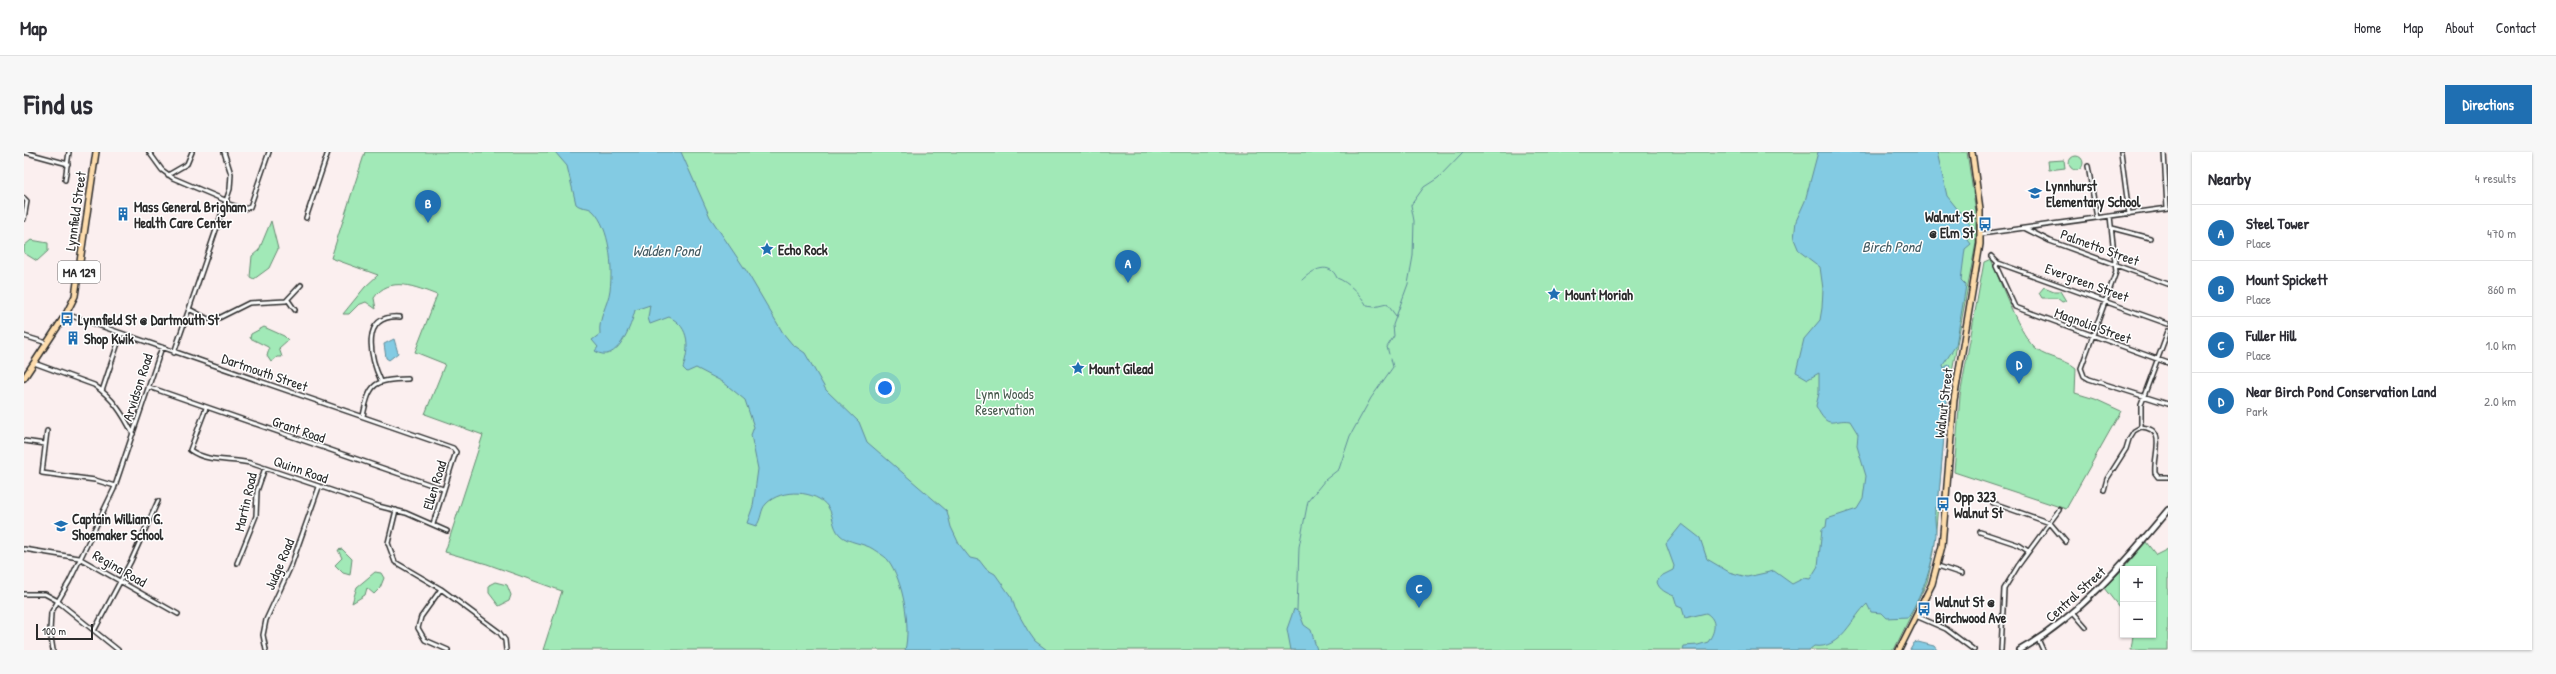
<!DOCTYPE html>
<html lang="en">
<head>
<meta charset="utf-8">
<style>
  :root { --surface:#fff; --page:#f7f7f7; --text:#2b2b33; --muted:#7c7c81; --line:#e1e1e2; --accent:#1f6fb2 }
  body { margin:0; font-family:"Patrick Hand",sans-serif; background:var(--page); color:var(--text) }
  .controls { position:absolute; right:12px; bottom:12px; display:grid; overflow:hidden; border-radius:0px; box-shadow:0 1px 3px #0004 }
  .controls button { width:36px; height:36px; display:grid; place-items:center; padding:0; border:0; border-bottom:1px solid var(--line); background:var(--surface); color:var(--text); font:20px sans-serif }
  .scale { position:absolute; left:12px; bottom:10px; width:57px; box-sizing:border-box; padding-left:4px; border:2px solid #2b2b2b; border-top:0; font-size:11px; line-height:14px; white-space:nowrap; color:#2b2b2b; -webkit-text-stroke:3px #fff; paint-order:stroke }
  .you { position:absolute; left:861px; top:236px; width:14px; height:14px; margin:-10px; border:3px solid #fff; border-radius:50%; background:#1a73e8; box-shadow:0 0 0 6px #1a73e833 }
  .badge { display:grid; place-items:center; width:26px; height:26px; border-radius:50%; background:var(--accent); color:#fff; font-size:13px; font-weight:700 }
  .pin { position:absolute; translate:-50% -33px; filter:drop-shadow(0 1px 2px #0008) }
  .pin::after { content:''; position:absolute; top:21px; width:14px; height:12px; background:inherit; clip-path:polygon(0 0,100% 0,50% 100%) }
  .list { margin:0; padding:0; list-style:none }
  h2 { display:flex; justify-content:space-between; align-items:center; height:52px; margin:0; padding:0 16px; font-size:17px }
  h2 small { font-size:13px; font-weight:400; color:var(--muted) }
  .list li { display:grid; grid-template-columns:26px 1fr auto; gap:12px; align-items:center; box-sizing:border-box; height:56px; padding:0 16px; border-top:1px solid var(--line) }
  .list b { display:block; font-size:15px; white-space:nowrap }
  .list p { margin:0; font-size:13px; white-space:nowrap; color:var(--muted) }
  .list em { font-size:13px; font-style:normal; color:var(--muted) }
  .map { position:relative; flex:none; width:2144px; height:498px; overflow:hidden; border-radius:0px }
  header { display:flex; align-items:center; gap:24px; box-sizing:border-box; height:56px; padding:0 20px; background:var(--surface); border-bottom:1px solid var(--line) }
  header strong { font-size:19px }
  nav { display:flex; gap:22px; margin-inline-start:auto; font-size:14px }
  .intro { display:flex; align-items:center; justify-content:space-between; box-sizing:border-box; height:96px; padding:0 24px }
  h1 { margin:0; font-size:28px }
  .button { padding:10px 18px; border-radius:0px; background:var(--accent); color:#fff; font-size:14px; font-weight:700 }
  main { display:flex; gap:24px; padding:0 24px }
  aside { flex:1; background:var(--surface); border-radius:0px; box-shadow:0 1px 3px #0004 }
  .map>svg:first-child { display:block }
  .green { fill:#a1e9b7; stroke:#668a71 }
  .water { fill:#83cbe3; stroke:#608b99 }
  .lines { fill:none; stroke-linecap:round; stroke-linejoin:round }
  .stream { stroke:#608b99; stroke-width:1 }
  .street-casing { stroke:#2b2b2b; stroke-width:6 }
  .secondary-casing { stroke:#2b2b2b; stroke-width:8 }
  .primary-casing { stroke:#2b2b2b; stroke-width:8 }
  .street { stroke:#fff; stroke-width:3 }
  .secondary { stroke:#fff; stroke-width:4.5 }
  .primary { stroke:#fddcac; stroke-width:5 }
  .labels { text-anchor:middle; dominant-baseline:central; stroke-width:3; stroke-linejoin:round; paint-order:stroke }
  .shield { fill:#fff; stroke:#6b6b6b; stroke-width:1 }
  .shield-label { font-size:13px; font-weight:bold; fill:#2b2b2b }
  .poi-label { font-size:14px; font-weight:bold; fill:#2b2b2b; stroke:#fff; text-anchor:start }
  .street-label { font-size:14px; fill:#2b2b2b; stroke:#fff }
  .park-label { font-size:14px; fill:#485a4e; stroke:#fff }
  .water-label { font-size:15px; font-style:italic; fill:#455b62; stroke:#fff }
</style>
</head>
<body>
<header>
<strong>Map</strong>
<nav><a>Home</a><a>Map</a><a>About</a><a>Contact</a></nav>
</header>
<div class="intro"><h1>Find us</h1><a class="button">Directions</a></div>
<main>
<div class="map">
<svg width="2144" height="498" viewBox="0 0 2144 498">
  <rect width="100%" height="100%" fill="#fbefef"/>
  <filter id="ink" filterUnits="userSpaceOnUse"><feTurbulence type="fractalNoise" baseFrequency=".025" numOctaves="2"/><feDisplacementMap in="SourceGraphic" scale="8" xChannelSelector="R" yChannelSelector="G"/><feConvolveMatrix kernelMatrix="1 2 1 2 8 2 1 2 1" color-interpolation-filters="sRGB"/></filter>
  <g filter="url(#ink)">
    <path class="green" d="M341,0h1602l9,60v31l-29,155 -13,154 -7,30 -33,68h-1351l19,-59 -75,-27 -42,-12 38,-117 -58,-21 20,-50 -30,-12 22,-57c-21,-8 -48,-20 -63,3l2,11 -10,-7 -8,3 -9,9h-6l22,-27 13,-12 -47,-17z
      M2045 11a7 7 0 1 1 14 0a7 7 0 1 1-14 0Z
      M2040,8l1,8 -16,2 -1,-9z
      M247,69l7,28 -9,19 -15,11 -4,-2 2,-21 7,-6z
      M7,88l17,3v8l-11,10 -13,-8v-7z
      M1967,107c9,22 29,78 46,91 12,9 29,9 39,18l-1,25 20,6 26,12 -55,98 -112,-37 6,-76 24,-134z
      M2020,135l10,4h6l6,10 -4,1 -5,-4h-15l-3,-5z
      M240,175l20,9 4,4 -9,8 3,9h-5l-6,5 -4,-6 2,-7 -1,-2 -18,-9 1,-4z
      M2122,390l10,13 12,-6v101h-37l2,-15h20v-66h-30z
      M318,397l10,10 -2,16 -7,-2 -8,-8 7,-7 -4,-8z
      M2099,417v43l-19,-24z
      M351,420l6,1 3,5 -4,10 -6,6 -7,-6 -2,7 -13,8 5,-16z
      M471,430l12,3 4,10 -2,6 -10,5 -10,-13v-8z"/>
    <path class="water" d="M531,0h126l29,65 37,55 36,61 9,11 13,9 21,37 33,32 8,20 80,69 4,16 8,17 11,14 9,2 7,9 9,5 17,24 3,10 13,23 7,10 12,9h-142c6,-24 -2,-70 -17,-90 -3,-4 -11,-8 -15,-11 -9,-6 -25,-6 -33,-14 -8,-8 -6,-19 -12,-28 -12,-17 -47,-19 -62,-3 -6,6 -4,15 -10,22l-9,-3 6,-17 5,-37 -7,-34 3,-8 -9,-27 -22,-18 -27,-14 -9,4 -4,-4c6,-19 8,-41 -14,-51l-19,7 -2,-6 2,-13 -15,5c-3,14 -18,56 -40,41l3,-4 -6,-7 8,-6c-2,-16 8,-29 10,-44 3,-23 0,-62 -17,-79 -5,-5 -12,-2 -17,-7l-9,-38z
      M1794,0h119l10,44 24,30 -3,14 3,4 -6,5 -4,31 5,5 -10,60 -13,20 1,3 5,-4 1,2 -12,140 -3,1c-1,11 1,20 1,28 -3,29 -12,57 -28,82l-21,1 -5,-5 -11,-1 -4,-8c-15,13 -26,46 -53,42l-5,4h-127l1,-4 15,-1 10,-3c7,-10 10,-22 -2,-29l-21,5 -3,-10 -5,-2 -3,-10c-7,-3 -15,-6 -17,-14l4,-6 12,-6 1,-4 -8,-22 16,-20 18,14 7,21 22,13 18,5 27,-6 18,13 12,-6 6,1 8,-13 4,-37 4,-2 1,-8 30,-10 6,-10 3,-23 -9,-30 1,-12 -8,-13c-18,-3 -21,11 -34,-15l3,-13v-20l-11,6 -12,-7 8,-33 16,-19 2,-12 1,-19 -3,-22 -21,-16 -5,-12 2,-18 9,-20z
      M370,187l4,14 -9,7 -3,-2 -2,-14z
      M1270,457l5,3 5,13 7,5 6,20h-26l-4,-21z
      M1894,490l16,4 3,4h-27l4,-7z"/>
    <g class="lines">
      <path class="stream" d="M1278,128c11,-11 28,-19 35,-2 11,4 24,17 30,28l7,1 13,-3 9,12
        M1365,202l-2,-7 7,-11 -1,-11 15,-41 5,-28 1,-35 -3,-16 13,-18 14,-9 25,-26
        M1273,458l2,-63 9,-46 17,-21 14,-11 11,-33 21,-38 22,-31 -2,-8"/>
      <g class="street-casing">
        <path id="street" d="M0,0l44,12
          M125,0l13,18 11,8 54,23
          M2097,0l8,62
          M2140,0l3,56
          M2064,14l9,52
          M144,23l19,-11 5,-12
          M41,28l4,-28
          M0,46l3,3 -3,18
          M202,51l18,6 6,-2 19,-55
          M2086,64l6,56 -35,96 3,8 5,3 79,25
          M282,66l22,-66
          M2088,76l38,10
          M2002,77l24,12 118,43
          M1957,82l187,-26
          M1967,104l7,7 -2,3 19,41 153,56
          M1974,111l170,61
          M264,148l7,10
          M165,157l19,10h9l32,-16 37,-2 15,-16
          M42,162l387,134 3,4 -3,9 -20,63
          M0,184l23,7
          M150,201l56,-164 1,-15 -7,-22
          M10,211l60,22c19,13 29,29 39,49
          M357,229c-11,-24 -21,-67 19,-64
          M125,235l294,102
          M78,239l19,-57
          M182,256l-16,42c18,13 40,8 60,13l128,43 28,7 41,18
          M339,264c7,-34 11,-36 45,-37
          M2117,275v-23l27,-73
          M23,279l-5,42 53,7 20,6
          M0,289l21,3
          M2080,338l3,-11 19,-30 3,-10 5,-8 7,-4c27,2 12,27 14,46l3,4h10
          M1969,351l57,20 16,19
          M372,358l-8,33 7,19 46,27 58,43 6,8 1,10
          M1956,380l39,13 9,6
          M0,397l55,9 99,56
          M213,411l19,-47 1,-25 8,-23
          M1914,414l24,8
          M417,437l-20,28 -3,11 7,12 23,10
          M0,442h21l11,6 62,50
          M2049,460l13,15
          M1892,464l30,13 28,21
          M71,477l36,-68 27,-60
          M2014,487l5,11
          M29,498l-3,-19 1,-18 18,-31 45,-93 48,-142
          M242,498l-3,-15 3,-15 25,-54 28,-79
          M1977,498l3,-61 14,-23 41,-56"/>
      </g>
      <g class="secondary-casing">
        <path id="secondary" d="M1996,498c60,-34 105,-88 148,-140"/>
      </g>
      <g class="primary-casing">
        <path id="primary" d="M0,226l42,-64 9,-18 21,-144
          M1875,498l33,-66 10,-38 12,-146 26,-156v-34l-8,-58"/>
      </g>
      <use href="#street" class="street"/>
      <use href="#secondary" class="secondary"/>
      <use href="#primary" class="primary"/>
    </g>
  </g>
  <defs>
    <g id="school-bare" transform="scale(1.08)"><path d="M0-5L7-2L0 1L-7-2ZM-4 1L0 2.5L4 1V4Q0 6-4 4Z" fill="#1f6fb2" stroke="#fff" stroke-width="2.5" paint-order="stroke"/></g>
    <g id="building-bare" transform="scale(1.08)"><path d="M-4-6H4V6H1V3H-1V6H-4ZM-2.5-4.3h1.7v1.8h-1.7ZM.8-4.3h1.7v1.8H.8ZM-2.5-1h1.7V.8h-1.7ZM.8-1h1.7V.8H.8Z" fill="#1f6fb2" stroke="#fff" stroke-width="2.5" paint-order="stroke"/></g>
    <g id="bus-bare" transform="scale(1.08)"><path d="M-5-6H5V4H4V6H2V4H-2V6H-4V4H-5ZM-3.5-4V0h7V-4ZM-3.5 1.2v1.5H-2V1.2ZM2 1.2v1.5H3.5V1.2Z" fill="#1f6fb2" stroke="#fff" stroke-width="2.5" paint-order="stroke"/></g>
    <g id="sight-bare" transform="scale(1.08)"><path d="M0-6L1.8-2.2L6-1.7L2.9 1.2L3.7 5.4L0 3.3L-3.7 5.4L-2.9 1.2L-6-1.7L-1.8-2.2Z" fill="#1f6fb2" stroke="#fff" stroke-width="2.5" paint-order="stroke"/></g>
  </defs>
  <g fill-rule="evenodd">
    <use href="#school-bare" x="2011" y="41"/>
    <use href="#building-bare" x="99" y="62"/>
    <use href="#bus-bare" x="1961" y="72"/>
    <use href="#sight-bare" x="743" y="97"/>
    <use href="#sight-bare" x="1530" y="142"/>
    <use href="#bus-bare" x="43" y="167"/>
    <use href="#building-bare" x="49" y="186"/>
    <use href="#sight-bare" x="1054" y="216"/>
    <use href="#bus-bare" x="1919" y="352"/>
    <use href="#school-bare" x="37" y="374"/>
    <use href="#bus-bare" x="1900" y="457"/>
  </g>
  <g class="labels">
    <rect class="shield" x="34" y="109" width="42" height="22" rx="3"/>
    <g class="shield-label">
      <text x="55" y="120">MA 129</text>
    </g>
    <g class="poi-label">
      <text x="2022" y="33">Lynnhurst<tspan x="2022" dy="16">Elementary School</tspan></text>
      <text x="110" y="54">Mass General Brigham<tspan x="110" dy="16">Health Care Center</tspan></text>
      <text x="1950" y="64" text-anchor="end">Walnut St<tspan x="1950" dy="16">@ Elm St</tspan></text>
      <text x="754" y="97">Echo Rock</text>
      <text x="1541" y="142">Mount Moriah</text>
      <text x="54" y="167">Lynnfield St @ Dartmouth St</text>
      <text x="60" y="186">Shop Kwik</text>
      <text x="1065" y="216">Mount Gilead</text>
      <text x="1930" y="344">Opp 323<tspan x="1930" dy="16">Walnut St</tspan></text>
      <text x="48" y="366">Captain William G.<tspan x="48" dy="16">Shoemaker School</tspan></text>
      <text x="1911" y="449">Walnut St @<tspan x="1911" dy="16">Birchwood Ave</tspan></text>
    </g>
    <g class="street-label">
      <text transform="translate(51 59) rotate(-82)">Lynnfield Street</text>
      <text transform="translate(2076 95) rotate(20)">Palmetto Street</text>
      <text transform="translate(2063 130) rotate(20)">Evergreen Street</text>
      <text transform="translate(2069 173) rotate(20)">Magnolia Street</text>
      <text transform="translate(241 220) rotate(19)">Dartmouth Street</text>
      <text transform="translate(113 235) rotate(-72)">Arvidson Road</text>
      <text transform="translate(1919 251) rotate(-83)">Walnut Street</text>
      <text transform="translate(275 277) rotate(19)">Grant Road</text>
      <text transform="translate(277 317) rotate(19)">Quinn Road</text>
      <text transform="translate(410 333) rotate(-73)">Ellen Road</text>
      <text transform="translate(221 350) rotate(-77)">Martin Road</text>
      <text transform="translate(255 412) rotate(-67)">Judge Road</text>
      <text transform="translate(96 416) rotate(30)">Regina Road</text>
      <text transform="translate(2051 442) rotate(-42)">Central Street</text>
    </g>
    <g class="park-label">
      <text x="981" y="241">Lynn Woods<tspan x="981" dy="16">Reservation</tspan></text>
    </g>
    <g class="water-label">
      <text x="1867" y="94">Birch Pond</text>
      <text x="642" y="98">Walden Pond</text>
    </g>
  </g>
</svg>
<div class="controls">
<button>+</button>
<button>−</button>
</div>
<div class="scale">100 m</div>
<div class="you"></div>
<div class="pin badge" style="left:1104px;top:131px">A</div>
<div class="pin badge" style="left:404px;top:71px">B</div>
<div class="pin badge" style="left:1395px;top:456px">C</div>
<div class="pin badge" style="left:1995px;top:232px">D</div>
</div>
<aside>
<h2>Nearby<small>4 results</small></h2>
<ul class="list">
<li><span class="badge">A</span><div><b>Steel Tower</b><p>Place</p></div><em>470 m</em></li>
<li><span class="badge">B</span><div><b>Mount Spickett</b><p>Place</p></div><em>860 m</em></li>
<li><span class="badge">C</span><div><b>Fuller Hill</b><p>Place</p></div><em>1.0 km</em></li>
<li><span class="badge">D</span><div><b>Near Birch Pond Conservation Land</b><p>Park</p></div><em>2.0 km</em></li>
</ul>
</aside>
</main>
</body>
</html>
